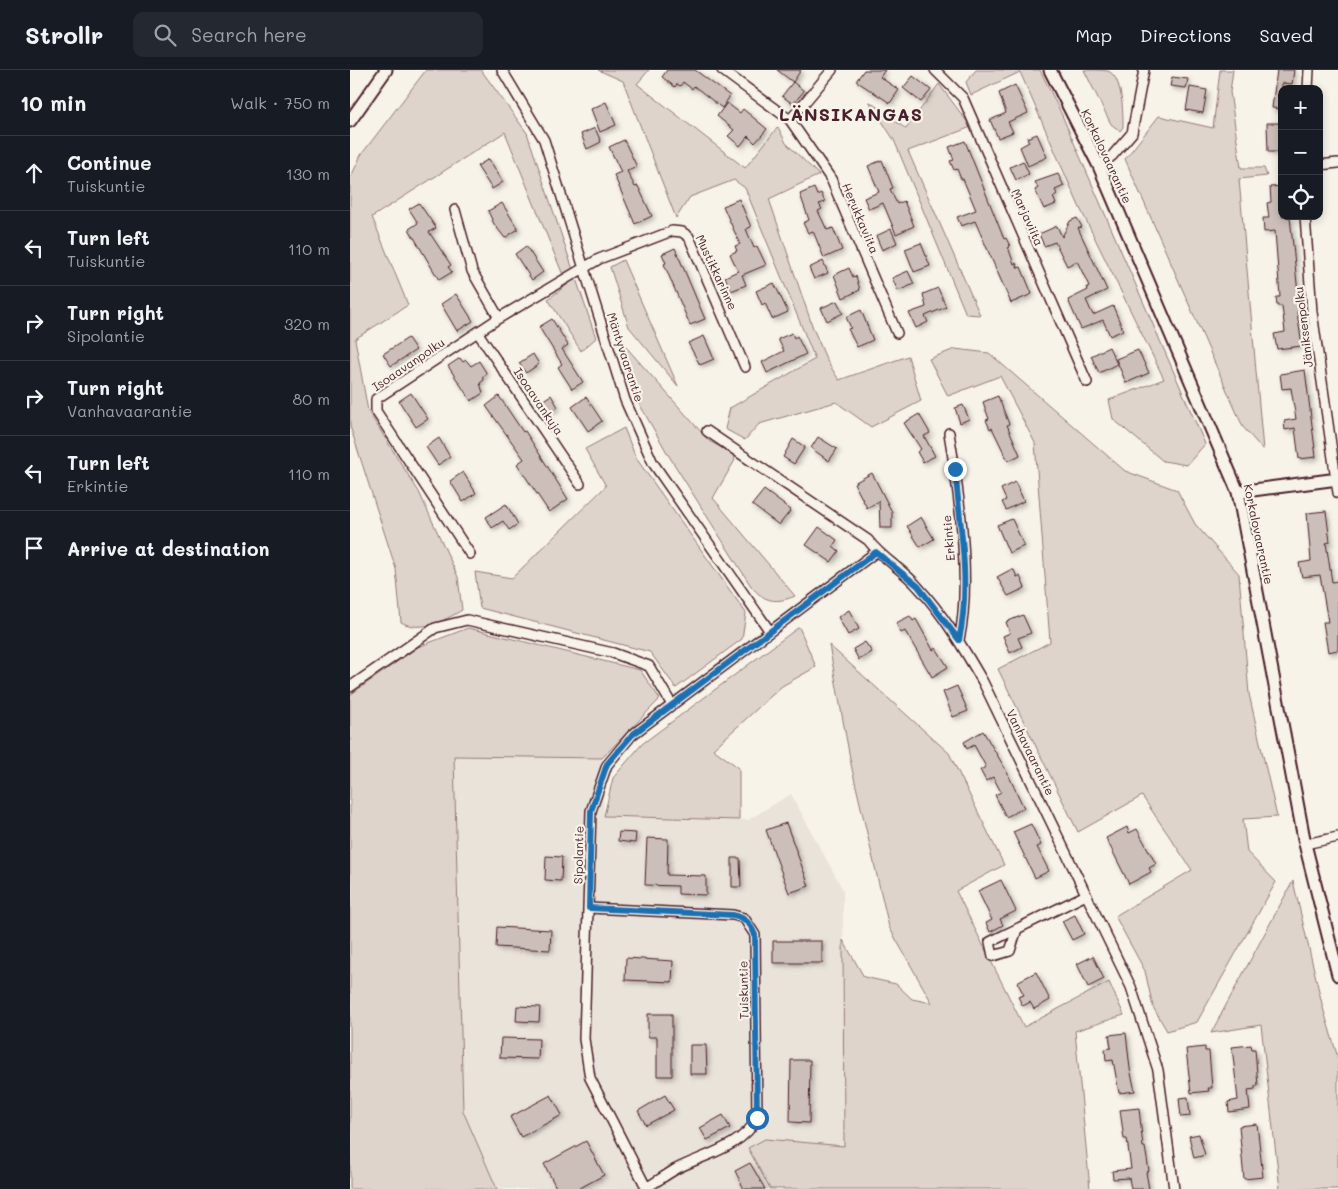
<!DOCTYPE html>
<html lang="en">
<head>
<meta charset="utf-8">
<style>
  :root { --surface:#171b24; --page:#242831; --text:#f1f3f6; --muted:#9ea1a6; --line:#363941 }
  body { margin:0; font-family:Mali,sans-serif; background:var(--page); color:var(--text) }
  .controls { position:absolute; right:15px; top:15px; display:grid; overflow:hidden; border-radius:10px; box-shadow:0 2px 8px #0003 }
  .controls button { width:45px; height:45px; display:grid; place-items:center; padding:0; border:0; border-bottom:1px solid var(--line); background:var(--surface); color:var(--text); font:25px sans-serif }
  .stop { position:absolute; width:15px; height:15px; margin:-11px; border:4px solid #1f6fb2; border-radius:50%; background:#fff }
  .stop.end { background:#1f6fb2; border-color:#fff; box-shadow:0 1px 5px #0008 }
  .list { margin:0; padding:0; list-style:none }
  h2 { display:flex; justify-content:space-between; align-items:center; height:65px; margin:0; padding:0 20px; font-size:21px }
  h2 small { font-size:16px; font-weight:400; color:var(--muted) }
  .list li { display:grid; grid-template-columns:32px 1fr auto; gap:15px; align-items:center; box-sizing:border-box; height:75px; padding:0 20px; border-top:1px solid var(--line) }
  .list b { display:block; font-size:19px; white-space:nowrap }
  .list p { margin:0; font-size:16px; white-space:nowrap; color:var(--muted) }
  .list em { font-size:16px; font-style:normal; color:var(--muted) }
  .icon { flex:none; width:28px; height:28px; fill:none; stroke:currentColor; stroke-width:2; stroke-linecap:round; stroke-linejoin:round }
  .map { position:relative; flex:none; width:988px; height:1119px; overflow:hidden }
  header { display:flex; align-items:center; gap:30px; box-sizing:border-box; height:70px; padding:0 25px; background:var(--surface); border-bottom:1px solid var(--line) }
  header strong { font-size:24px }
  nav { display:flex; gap:28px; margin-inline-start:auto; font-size:18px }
  .search { width:350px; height:45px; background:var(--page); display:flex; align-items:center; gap:12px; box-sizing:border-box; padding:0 18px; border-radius:10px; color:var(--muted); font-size:19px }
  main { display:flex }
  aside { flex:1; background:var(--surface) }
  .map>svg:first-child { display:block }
  .built { fill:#eae3da }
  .green { fill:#ded4cc; stroke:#947a7c }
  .building { fill:#ccbfb9; stroke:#4a1f2b; filter:url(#shadow) }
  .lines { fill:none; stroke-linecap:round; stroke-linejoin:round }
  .street-casing { stroke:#4a1f2b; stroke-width:12 }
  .secondary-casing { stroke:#4a1f2b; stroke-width:15 }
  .street { stroke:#f7f3e8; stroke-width:9 }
  .secondary { stroke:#f7f3e8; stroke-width:11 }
  .route { stroke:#1f6fb2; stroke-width:6 }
  .labels { text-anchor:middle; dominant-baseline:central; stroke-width:4.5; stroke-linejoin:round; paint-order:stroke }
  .street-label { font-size:12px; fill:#4a1f2b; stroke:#f7f3e8 }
  .district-label { font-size:18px; font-weight:bold; letter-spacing:1px; fill:#4a1f2b; stroke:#f7f3e8 }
</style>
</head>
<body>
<header>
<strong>Strollr</strong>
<div class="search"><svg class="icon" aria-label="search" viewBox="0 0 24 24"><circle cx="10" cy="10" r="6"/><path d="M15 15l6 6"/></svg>Search here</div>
<nav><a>Map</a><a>Directions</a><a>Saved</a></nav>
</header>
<main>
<aside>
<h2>10 min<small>Walk · 750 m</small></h2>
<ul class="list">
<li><svg class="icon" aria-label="ahead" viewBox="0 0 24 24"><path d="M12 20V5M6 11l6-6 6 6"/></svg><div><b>Continue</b><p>Tuiskuntie</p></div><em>130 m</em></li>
<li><svg class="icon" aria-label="left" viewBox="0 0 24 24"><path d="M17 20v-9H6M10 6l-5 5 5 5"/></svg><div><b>Turn left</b><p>Tuiskuntie</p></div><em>110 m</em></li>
<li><svg class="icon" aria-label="right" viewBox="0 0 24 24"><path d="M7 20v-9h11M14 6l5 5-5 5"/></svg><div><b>Turn right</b><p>Sipolantie</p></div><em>320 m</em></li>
<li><svg class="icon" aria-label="right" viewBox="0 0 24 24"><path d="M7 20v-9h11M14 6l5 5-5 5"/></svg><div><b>Turn right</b><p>Vanhavaarantie</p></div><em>80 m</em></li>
<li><svg class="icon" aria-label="left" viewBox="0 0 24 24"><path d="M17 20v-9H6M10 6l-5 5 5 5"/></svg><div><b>Turn left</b><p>Erkintie</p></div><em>110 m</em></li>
<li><svg class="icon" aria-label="arrive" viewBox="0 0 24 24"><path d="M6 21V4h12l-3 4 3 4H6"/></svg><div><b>Arrive at destination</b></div></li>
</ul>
</aside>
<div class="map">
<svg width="988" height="1119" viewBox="0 0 988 1119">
  <defs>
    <filter id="shadow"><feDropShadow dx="2.5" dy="2.5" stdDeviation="2.5" flood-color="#0004"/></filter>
  </defs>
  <rect width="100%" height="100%" fill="#f7f3e8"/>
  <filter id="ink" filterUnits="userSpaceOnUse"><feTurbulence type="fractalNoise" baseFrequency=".02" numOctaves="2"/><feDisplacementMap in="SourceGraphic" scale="10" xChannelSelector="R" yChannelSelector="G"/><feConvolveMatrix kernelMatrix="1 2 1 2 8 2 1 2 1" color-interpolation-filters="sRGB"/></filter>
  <g filter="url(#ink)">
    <path class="built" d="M104,686l148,2 2,58 144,4 43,-26 52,96 1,256 -95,1 21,42h-273l-34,-78z"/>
    <path class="green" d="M76,0h55l46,63 69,205 -15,13 -33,-52 19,-14 -62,-153 -133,85 36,88 -53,34 13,72 51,81 39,85 4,33c-18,11 -42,23 -61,12l-5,-53 -46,-143v-247l11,-24z
      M248,0h51l-12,14 108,84 33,-41 8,16 33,32 -50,24 44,129 14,33 12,19 69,-24 13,45 -50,26 -35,-25 -77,22 -14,16 -20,-11 5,-21 85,-49 -70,-171 -11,-8 -44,17 -14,21 -53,-137z
      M626,0h64l21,43 144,331 -18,21 -24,-4 -50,-42 -4,-19 55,-21 -85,-173 -59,-134 -49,23 -5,-13z
      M734,0c7,0 17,0 24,1 15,6 15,43 15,56l-3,4 -9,-7z
      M870,0h13l-3,22 11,76h23l3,8 -28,3 24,271 -20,-23 -118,-268 34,-43 54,12z
      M589,14l32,43 -63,24 72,164 -14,-1 -72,-174 -25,-39 37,28z
      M273,190l55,126 -49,-59 -19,-60z
      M269,269l90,102 24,13 2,6 -22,38 82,98c-19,8 -31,6 -44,-10l-82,-130 -40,-70z
      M605,279l34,4 136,118 52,19 18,34 44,50 10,120 28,123 -34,2 4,33 29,30 -79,140 -30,9 -14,-24 -8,-36 -30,-55 77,-46 -50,-74 -64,36 -80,-163 52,-27 -15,-199 -35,-67 -52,20 -19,-37z
      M274,358l12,30 110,155 -4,26 -66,49 -26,-36 -170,-44 -5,-36 37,6 94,-92 -21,-37z
      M449,557l17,40 -34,19 -69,63 26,19v52l-135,-4 9,-38 29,-34z
      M118,558l172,42 20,29 -58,59 -148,-2 9,355 34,78h-147v-494l68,-48z
      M479,575l120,108 55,112 -48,26 68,136 85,-45 15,33 -49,16 15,158h-320l-22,-41 17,-9 79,7 -1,-206 21,37 32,7 16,15 20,4 -43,-76 -37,-158z
      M943,811l30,127 15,50v131h-58l-19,-164 -50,8z"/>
    <path class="building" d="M317,0h28l35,26 -8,12 -28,-22 -2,3 -9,-7 -3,4 -3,-2 -2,3 -13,-10z
      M427,0h24l-8,12z
      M514,0h21l-5,7 19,13 -9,13 -34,-22z
      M927,0h17l-2,14 -10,-1v26l-10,-1z
      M563,6l18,14 -10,12 -18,-14z
      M822,7l16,2 -2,9 -16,-2z
      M443,12l11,9 -11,13 -11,-8z
      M665,15l13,28 -20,9 5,10 -15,6 -8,-18 16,-7 -7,-20z
      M840,17l17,3 -4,23 -17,-3z
      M256,32l10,23 -16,7 -9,-23z
      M377,33l13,10 3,-4 24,20 -12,14 -7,-7 -8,10 -12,-10 6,-6 -17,-14z
      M917,53h15v29h-14z
      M245,58l6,14 -14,7 -6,-15z
      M687,64l10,23 -19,9 -8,-19 9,-5 -2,-4z
      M274,70l13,27 -10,4 8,16 3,-1 14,30 -17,8 -21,-49 7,-3 -12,-25z
      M615,71l39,98 2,-1 4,8 -2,1 6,17 2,-1 2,5 3,-1 11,27 -21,9 -36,-82 -14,5 -4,-9 19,-7 -13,-31h-2l-4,-10 -3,1 -4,-9 4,-1 -5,-13z
      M139,89l14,23 -11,7 -15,-23z
      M532,90l11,28 -3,1 7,15 7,-3 10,25 -18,8 -13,-31 -14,6 -5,-11 15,-6 -11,-26z
      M673,91l6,13 -13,6 -6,-13z
      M708,104l6,12 -9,4 2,4 -4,3 3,7 -12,5 -9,-19 3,-2 -3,-6z
      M932,116v31h8l10,95h-3l5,34 -25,3 -3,-15 11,-2 -3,-26h-5l-1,-9h4l-5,-66 -11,1 -1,-14h6l-2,-15 4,-1 -1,-15z
      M464,118l3,7 4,-2 4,9 -6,2 3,5 -4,2 9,19 6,-2 9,22 -18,8 -11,-27 -5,2 -5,-10 6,-3 -9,-26z
      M389,129l12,28 -5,2 8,19 3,-2 9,19 -24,10 4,10 -15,6 -6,-14 13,-6 -8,-17 7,-3 -2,-5 5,-2 -17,-38z
      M69,133l17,25 -7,4 22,33 -3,2 4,5 -13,8 -30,-51 9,-6 -9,-14z
      M152,133l16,26 -13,9 -11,-14 -6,-13z
      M727,148l5,9 -4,1 29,62 -21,10 7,15 20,-9 10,24 -13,6 -7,-16 -22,9 -13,-29 20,-10 -1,-3 2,-1 -12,-25 -10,5 -12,-24 -11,4 -5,-12 18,-8 5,11 8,-16z
      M541,159l6,14 -15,7 -6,-14z
      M571,173l9,23 -16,6 -9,-23z
      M176,176l17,26 -11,8 -17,-26z
      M325,178l30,71 -15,6 -26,-61 2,-1 -4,-9z
      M473,191l5,12 -14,6 -5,-11z
      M499,198l4,9 3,-1 4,14 -17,8 -9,-23z
      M558,201l6,13 -16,7 -6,-13z
      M424,213l14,29 -16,7 -7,-16 -3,2 -6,-14z
      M588,218l8,19 -21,9 3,6 -12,6 -7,-15 17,-6 -3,-13z
      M106,224l17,27 -16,10 -16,-27z
      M487,231l6,12 -16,8 -6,-13z
      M511,240l12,30 -16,7 -9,-18 3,-1 -5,-11z
      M202,249l16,26 -6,4 21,33 -11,7 -14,-22 4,-3 -23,-37z
      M442,263l2,5 3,-2 9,18 -39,19 -5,-11 22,-11 -6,-12z
      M354,266l10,23 -14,6 -12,-22z
      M58,268l8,12 -25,16 -8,-12z
      M759,277l8,17 -18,9 -8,-17z
      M788,280l11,23 -23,10 -10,-24z
      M183,284l6,10 -13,9 -7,-10z
      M110,288l3,4 3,-2 5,6 8,-5 8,13 -5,3 2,3 -4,3 3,10 -12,8 -23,-35z
      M955,300l11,87 -17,2 -4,-31 -10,2 -1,-9 12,-2 -5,-31 -9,1 -2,-15z
      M61,323l17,26 -12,8 -17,-26z
      M201,325l7,12 -8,5 -8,-11z
      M149,326l24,36 2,-1 43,68 -19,13 -32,-48 7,-5 -38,-53z
      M648,326l11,28 -2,1 13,30 -12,6 -16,-33 -2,1 -4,-9 3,-1 -6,-17z
      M236,327l16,24 -14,10 -16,-24z
      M613,335l6,14 -9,4 -5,-15z
      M569,344l11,19 -6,3 11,20 -12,6 -6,-10 4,-3 -17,-26z
      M468,367l19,12 -8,12 -18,-13z
      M89,368l11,19 -12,8 -12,-18z
      M443,369l12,8 -11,17 -11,-7z
      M113,402l13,21 -13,9 -13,-21z
      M522,403l20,39v16h-12l-1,-27 -12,7 -13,-25z
      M665,412l9,19 -18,9 -4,-8 4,-2 -5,-11z
      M414,420l27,20 -12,15 -27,-20z
      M156,434l12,20 -9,6 -6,-9 -11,7 -6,-11z
      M976,441l4,31 -4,1 6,39 6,-1v69l-10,2 -5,-30h5l-8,-47 -18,2 -3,-14 12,-2 -4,-48z
      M571,447l13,22 -14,8 -13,-21z
      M662,449l12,27 -15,7 -12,-28z
      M469,457l18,13 -4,6 6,5 -8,11 -25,-17z
      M660,500h4l3,7 3,-1 5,12 -17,8 -11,-19z
      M499,540l10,19 -11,6 -10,-18z
      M673,545l8,18 -13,5 4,9 -12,6 -7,-17 7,-3 -4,-11z
      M560,546l3,5 3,-2 17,31 3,-2 12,19 -16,10 -27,-46 -4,2 -5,-10z
      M515,572l7,10 -13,8 -6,-11z
      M607,616l11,25 -15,6 -10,-25z
      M633,661l23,39 18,38 -18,9 -11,-22 6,-3 -8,-15 -7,4 -6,-11 6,-3 -12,-22 -7,4 -3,-7z
      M436,753l23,63 -20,7 -23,-63z
      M681,754l10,21 -4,2 12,24 -14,7 -22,-46z
      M777,757l2,6 8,-4 19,35 -7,4 2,4 -22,12 -23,-46z
      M269,762l17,1 -1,10 -17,-2z
      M297,768l21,1 -1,36 39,1v19l-28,-1v-8l-33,-1z
      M196,786l16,1 -1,24 -16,-1z
      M382,788h8l1,29h-9z
      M651,810l15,31 -16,8 3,6 -13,7 -4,-9 6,-3 -14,-29z
      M725,845l9,19 -12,6 -10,-19z
      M147,857l54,3 -1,20 -54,-3z
      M423,871h49v22h-49z
      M743,886l11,23 -16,8 -11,-23z
      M276,888l47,3 -1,21 -47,-2z
      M686,902l14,28 -16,9 -4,-7 -7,4 -5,-9 6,-2 -7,-13z
      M167,936l23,1 -1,15 -23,-1z
      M298,944h24v62h-15v-39h-9z
      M776,963l4,36 5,22 -16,2 -6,-33 -7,1 -1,-12 6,-1 -2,-13z
      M151,968l38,1 -1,20 -38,-1z
      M340,975h16l1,29h-17z
      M901,975l1,4h3l3,37h-3v3l-7,1 2,19 -21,3 -1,-10 10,-2 -6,-53z
      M855,977v4h4l3,37h-4l1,3 -18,2 -5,-44z
      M441,990h19l-1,63 -19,-1z
      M201,1025l11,20 -41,22 -11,-20z
      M315,1025l9,15 -28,15 -8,-14z
      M838,1027l2,19 -9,1 -2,-19z
      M789,1038l4,39h2l4,24 -3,1 3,17h-18l-2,-11 -16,1 -1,-8 19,-2 -4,-30h-3l-4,-29z
      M373,1045l7,13 -23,12 -7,-12z
      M907,1054l6,53 -19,2 -5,-53z
      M849,1064l6,21 -11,3 -5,-22z
      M236,1071l18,34 -26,14h-21l-13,-25z
      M400,1093l15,26h-21l-9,-18z"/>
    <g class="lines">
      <g class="street-casing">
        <path id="street" d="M152,0l42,70 81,260 28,63 116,167
          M372,0l68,50 41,59 66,154
          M585,0l28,28 124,284
          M958,19l1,-19
          M440,50l42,-50
          M969,95l19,-2
          M749,96l13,-10 20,-23 12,-63
          M105,140l17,61 27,47
          M955,146l7,96 26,181
          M128,263l102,151
          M357,361l161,109c14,19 35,29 50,47 26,28 46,62 65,95l148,305 27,83 16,119
          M599,363c10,59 23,149 10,207
          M120,484l-94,-143v-12l123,-81 100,-59 73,-28 10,1 7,5 56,130
          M0,617l85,-59 32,-8 146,33 36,13 23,39
          M955,774l33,-7
          M239,838l144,7 11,3 11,17 2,183c-14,29 -54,37 -81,51 -10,6 -20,13 -30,19
          M667,859l-7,22 -17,5 -3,-14 96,-47
          M297,1119l-57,-111 -6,-39 7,-228 16,-46 25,-30 244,-183"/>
      </g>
      <g class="secondary-casing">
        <path id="secondary" d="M700,0l49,96 139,326 67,352 33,131
          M0,51l36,-51
          M888,422l100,-13"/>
      </g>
      <use href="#street" class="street"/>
      <use href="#secondary" class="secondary"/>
    </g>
  </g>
  <g class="lines" filter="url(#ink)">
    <path class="route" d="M407,1048l-2,-183c-5,-12 -9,-17 -22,-20l-144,-7 2,-97 16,-47 25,-29 244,-183 42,34 41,54c12,-55 1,-115 -4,-171"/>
  </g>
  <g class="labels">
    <g class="street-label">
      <text transform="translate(757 86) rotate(65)">Korkalovaarantie</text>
      <text transform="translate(678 147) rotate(66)">Marjaviita</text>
      <text transform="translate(511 148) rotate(67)">Herukkaviita</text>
      <text transform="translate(367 202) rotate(65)">Mustikkarinne</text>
      <text transform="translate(953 257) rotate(-97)">Jäniksenpolku</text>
      <text transform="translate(276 287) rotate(72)">Mäntyvaarantie</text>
      <text transform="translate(58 294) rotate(-34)">Isoaavanpolku</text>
      <text transform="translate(189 331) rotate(56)">Isoaavankuja</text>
      <text transform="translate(909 464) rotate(78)">Korkalovaarantie</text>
      <text transform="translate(598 468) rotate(-95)">Erkintie</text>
      <text transform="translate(681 682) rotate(64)">Vanhavaarantie</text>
      <text transform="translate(228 785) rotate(-89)">Sipolantie</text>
      <text transform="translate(393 920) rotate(-91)">Tuiskuntie</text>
    </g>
    <g class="district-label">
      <text x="501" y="44">LÄNSIKANGAS</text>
    </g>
  </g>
</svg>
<div class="controls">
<button>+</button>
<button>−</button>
<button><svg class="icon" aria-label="locate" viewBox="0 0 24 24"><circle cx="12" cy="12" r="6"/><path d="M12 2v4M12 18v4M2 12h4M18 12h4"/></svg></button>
</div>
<div class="stop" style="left:407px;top:1048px"></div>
<div class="stop end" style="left:605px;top:399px"></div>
</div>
</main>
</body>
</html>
